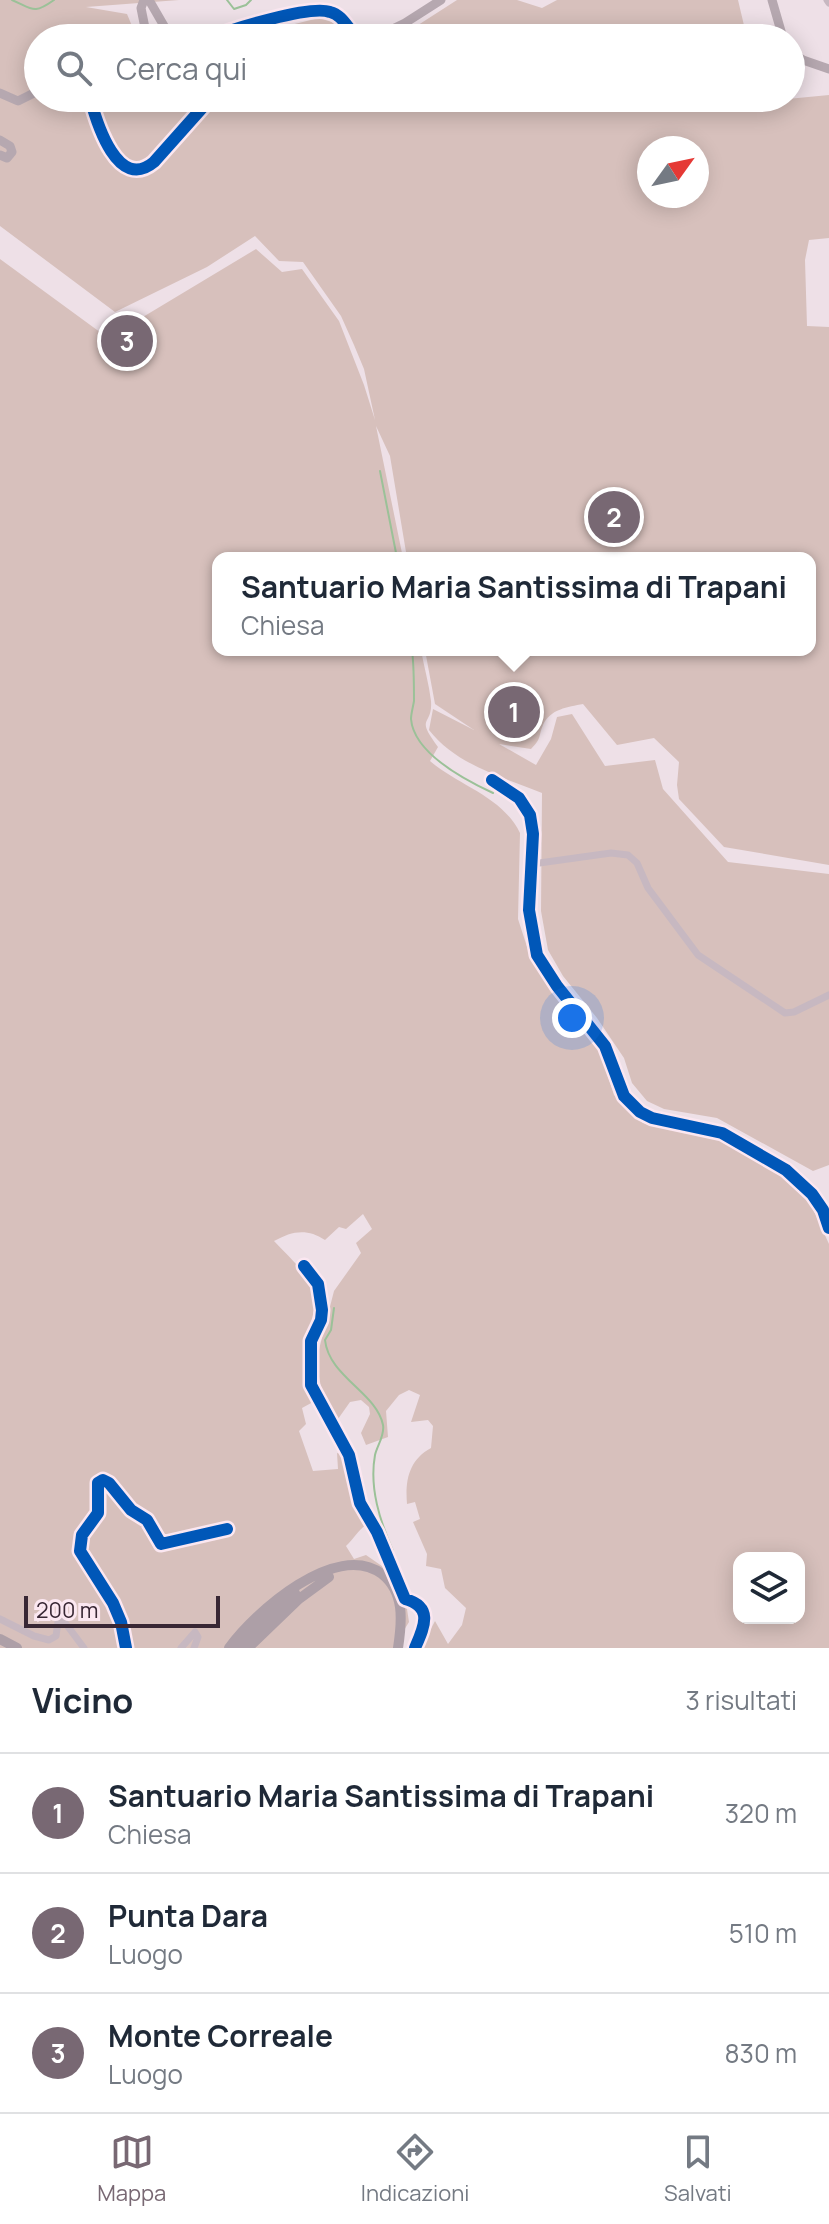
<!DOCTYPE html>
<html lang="it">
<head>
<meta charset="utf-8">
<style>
  :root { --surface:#fff; --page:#f6f6f7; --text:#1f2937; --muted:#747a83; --line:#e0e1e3; --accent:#786873 }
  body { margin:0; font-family:Manrope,sans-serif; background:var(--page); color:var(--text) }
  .controls { position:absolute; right:24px; bottom:24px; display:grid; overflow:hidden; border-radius:16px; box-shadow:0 4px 20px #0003 }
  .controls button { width:72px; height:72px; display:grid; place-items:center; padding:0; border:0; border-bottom:2px solid var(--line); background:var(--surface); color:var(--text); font:40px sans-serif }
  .compass { position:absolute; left:637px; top:136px; width:72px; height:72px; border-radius:50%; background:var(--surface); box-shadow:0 4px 20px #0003; rotate:57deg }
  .scale { position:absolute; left:24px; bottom:20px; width:196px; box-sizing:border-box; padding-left:8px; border:4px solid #382734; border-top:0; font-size:22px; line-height:28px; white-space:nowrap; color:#382734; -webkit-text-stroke:6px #fbe7f1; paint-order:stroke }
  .you { position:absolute; left:572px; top:1018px; width:28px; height:28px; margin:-20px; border:6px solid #fff; border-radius:50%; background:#1a73e8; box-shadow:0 0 0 12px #1a73e833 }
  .badge { display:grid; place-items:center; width:52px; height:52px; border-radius:50%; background:var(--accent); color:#fff; font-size:26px; font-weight:700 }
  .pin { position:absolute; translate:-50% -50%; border:4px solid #fff; box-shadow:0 2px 8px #0006 }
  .popup { position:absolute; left:212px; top:552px; width:604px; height:104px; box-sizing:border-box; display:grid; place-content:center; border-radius:16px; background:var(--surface); filter:drop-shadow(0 2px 6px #0005); font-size:26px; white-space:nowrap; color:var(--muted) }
  .popup b { font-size:30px; color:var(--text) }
  .popup::after { content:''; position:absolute; left:50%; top:100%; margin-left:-16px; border:16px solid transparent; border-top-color:var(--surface) }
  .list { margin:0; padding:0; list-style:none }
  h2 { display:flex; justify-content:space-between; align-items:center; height:104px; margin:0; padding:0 32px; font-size:34px }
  h2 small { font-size:26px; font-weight:400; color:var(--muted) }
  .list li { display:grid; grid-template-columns:52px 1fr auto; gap:24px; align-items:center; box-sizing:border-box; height:120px; padding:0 32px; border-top:2px solid var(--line) }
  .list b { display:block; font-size:30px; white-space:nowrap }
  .list p { margin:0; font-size:26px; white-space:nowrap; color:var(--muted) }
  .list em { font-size:26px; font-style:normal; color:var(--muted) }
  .icon { flex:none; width:44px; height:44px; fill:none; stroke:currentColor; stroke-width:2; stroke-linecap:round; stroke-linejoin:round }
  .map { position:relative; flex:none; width:829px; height:1648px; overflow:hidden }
  .search { position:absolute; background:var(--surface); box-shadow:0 4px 20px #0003; left:24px; right:24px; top:24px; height:88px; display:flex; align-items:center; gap:20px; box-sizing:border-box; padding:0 28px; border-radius:44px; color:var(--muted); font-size:30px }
  .sheet { height:464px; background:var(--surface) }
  nav { display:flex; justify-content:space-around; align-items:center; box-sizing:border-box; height:112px; border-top:2px solid var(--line); background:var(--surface); font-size:22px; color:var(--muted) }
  nav a { display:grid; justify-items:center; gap:4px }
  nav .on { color:var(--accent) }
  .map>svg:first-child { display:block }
  .green { fill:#d7c0bc; fill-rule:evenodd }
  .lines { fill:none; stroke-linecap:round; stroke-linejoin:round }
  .stream { stroke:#9bc198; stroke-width:2 }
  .minor { stroke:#c7b8c1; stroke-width:7 }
  .major { stroke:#b6a8b0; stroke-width:9 }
  .highway { stroke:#ad9fa7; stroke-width:10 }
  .cycleway-casing { stroke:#fbe7f1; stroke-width:17 }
  .cycleway { stroke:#0057b8; stroke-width:12 }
</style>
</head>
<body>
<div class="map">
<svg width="829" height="1648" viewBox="0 0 829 1648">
  <rect width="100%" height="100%" fill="#eee0e7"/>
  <path class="green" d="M0,0h179l-93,7 41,7 10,24h-99v60h738l1,2 52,-5v143l-20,2 -4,20 2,66 22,1v538l-105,-18 -45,-48 -2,-14 2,-23 -25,-24 -37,7 -34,-41c-15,3 -33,5 -40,21 -5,12 -1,13 -12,24l-32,-5 37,21 15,-26 6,-22 15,-3 33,52 50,-6 8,29 65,73 101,12v291l-16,6 -96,-53 -53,-9 -17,-8 -15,-18 -8,-25 -27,-40 -34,-42 -15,-26 -7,-39 1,-118c-39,-16 -86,-28 -113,-63l4,-21 41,21 -39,-26 -10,-54h385v-92h-403l-17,-102 -14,-30 27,132h-185v92h203c3,17 8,34 10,51 2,26 -17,14 7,46l-8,14c29,25 72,35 90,72l-2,86 12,37 23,38 45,52 16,49 29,28 83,15 55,38 25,18 23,50v404h-408l14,-27 13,23 14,-19 4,-17 -21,-20 -4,-19 -15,-3 1,-12 -14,-32 7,-3 -5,-17 -8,2c-2,-24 2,-44 24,-56l2,-22 -5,-6 -17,2 9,-27 -11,-5 -10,5 -13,16 2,26 -22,8 -5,-12 9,-19 -1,-7 -8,-7 -11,2 -12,17 -17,-32 -5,-26 18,-70 27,-38 -5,-10 16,-14 -9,-15 -17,15 -7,-2 -14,13c-18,-12 -33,-9 -51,1 12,13 29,28 37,44 9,18 -1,37 -4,55 -3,21 -1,43 6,62l-11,6 4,16 -7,7 14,40 25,-2 -1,-16 9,2 7,41 14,28c-10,7 -13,15 -21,22l8,13 12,-4 23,16 18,38 2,13 -16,26h-393v-1389l108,79 148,-89 26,23 20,-3 37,52 25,64 11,35 -11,-51 -10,-24 -13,-29 -38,-54 -24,-1 -24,-25 -48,31 -92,45 -115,-86zM649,148h48v48h-48zM739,1558h60v60h-60z
    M457,0h60l25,8 15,-8h181l9,38h-336l4,-11z
    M319,18l16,5 15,15h-112z"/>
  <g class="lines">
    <path class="stream" d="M12,0c21,9 21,15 42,0
      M227,0l7,9 12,-4 5,-5
      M380,471l17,87
      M412,650c2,16 2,34 2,51 -1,6 -3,13 -3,18 3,35 54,61 82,74
      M334,1308l-3,22 -6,10c4,37 52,53 58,85 2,10 -6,21 -8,30 -6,33 5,66 18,96"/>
    <path class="minor" d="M827,0l2,3
      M492,780l27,18 11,17 3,19 -4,76 8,45 20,31 48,60 19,50 16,16 12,6 70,15 64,37 26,24 11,16 6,18
      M532,864l79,-11 17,2 9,8 11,25 50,67 87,58 9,-1 35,-17
      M304,1266l14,18 4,26 -1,10 -10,21v44l38,70 11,48 17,29 28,67c29,8 19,28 10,49
      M0,1619l34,17 15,4 7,-4 2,-14 5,-2 21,28
      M126,1648l-5,-26 -8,-19 -33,-52 2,-16 16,-22v-30l5,-3 6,3 22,27 16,10 14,24 66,-15
      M181,1648l14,-16 3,5 -4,11"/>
    <path class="major" d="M144,0l-3,8 6,30
      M149,0l22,38
      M772,0l11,38
      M211,38c21,-9 99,-33 119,-26 13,3 18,18 28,26
      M374,38l31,-15 36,-23
      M791,52l12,8 26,9
      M0,93l18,8 20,-10
      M90,98c7,26 28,94 64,64l57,-64
      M142,98l11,7 18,-7
      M0,140l10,6 2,6 -5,6 -7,-3"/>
    <path class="highway" d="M0,1639l17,9
      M229,1648c26,-36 107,-108 153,-74 23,18 20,48 16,74
      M238,1648l25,-27 32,-28
      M248,1648l51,-49 30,-22"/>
    <g class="cycleway-casing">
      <path id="cycleway" d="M211,38c21,-9 99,-33 119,-26 13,3 18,18 28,26
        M90,98c7,26 28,94 64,64l57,-64
        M492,780l27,18 11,17 3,19 -4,76 8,45 20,31 48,60 19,50 16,16 12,6 70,15 64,37 26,24 11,16 6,18
        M304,1266l14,18 4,26 -1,10 -10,21v44l38,70 11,48 17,29 28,67c29,8 19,28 10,49
        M126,1648l-5,-26 -8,-19 -33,-52 2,-16 16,-22v-30l5,-3 6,3 22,27 16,10 14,24 66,-15"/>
    </g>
    <use href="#cycleway" class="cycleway"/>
  </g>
</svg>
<div class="controls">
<button><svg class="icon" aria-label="layers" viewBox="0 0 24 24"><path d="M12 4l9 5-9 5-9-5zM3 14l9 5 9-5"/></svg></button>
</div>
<svg class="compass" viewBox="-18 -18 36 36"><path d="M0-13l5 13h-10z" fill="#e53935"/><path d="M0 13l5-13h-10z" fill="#747a83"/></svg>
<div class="scale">200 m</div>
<div class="you"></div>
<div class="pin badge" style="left:514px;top:712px">1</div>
<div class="popup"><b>Santuario Maria Santissima di Trapani</b>Chiesa</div>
<div class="pin badge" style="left:614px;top:517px">2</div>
<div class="pin badge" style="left:127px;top:341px">3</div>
<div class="search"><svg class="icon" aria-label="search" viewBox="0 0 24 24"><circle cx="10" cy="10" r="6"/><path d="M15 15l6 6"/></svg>Cerca qui</div>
</div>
<section class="sheet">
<h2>Vicino<small>3 risultati</small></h2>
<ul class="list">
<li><span class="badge">1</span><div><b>Santuario Maria Santissima di Trapani</b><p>Chiesa</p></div><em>320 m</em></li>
<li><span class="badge">2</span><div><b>Punta Dara</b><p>Luogo</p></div><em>510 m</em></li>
<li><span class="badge">3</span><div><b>Monte Correale</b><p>Luogo</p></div><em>830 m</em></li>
</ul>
</section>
<nav>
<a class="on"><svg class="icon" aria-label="map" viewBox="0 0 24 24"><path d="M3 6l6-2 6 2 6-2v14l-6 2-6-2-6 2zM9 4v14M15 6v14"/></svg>Mappa</a>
<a><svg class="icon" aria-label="directions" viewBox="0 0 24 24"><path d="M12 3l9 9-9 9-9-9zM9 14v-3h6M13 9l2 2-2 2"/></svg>Indicazioni</a>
<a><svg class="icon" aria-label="saved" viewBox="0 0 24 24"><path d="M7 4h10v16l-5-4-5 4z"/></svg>Salvati</a>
</nav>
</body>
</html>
